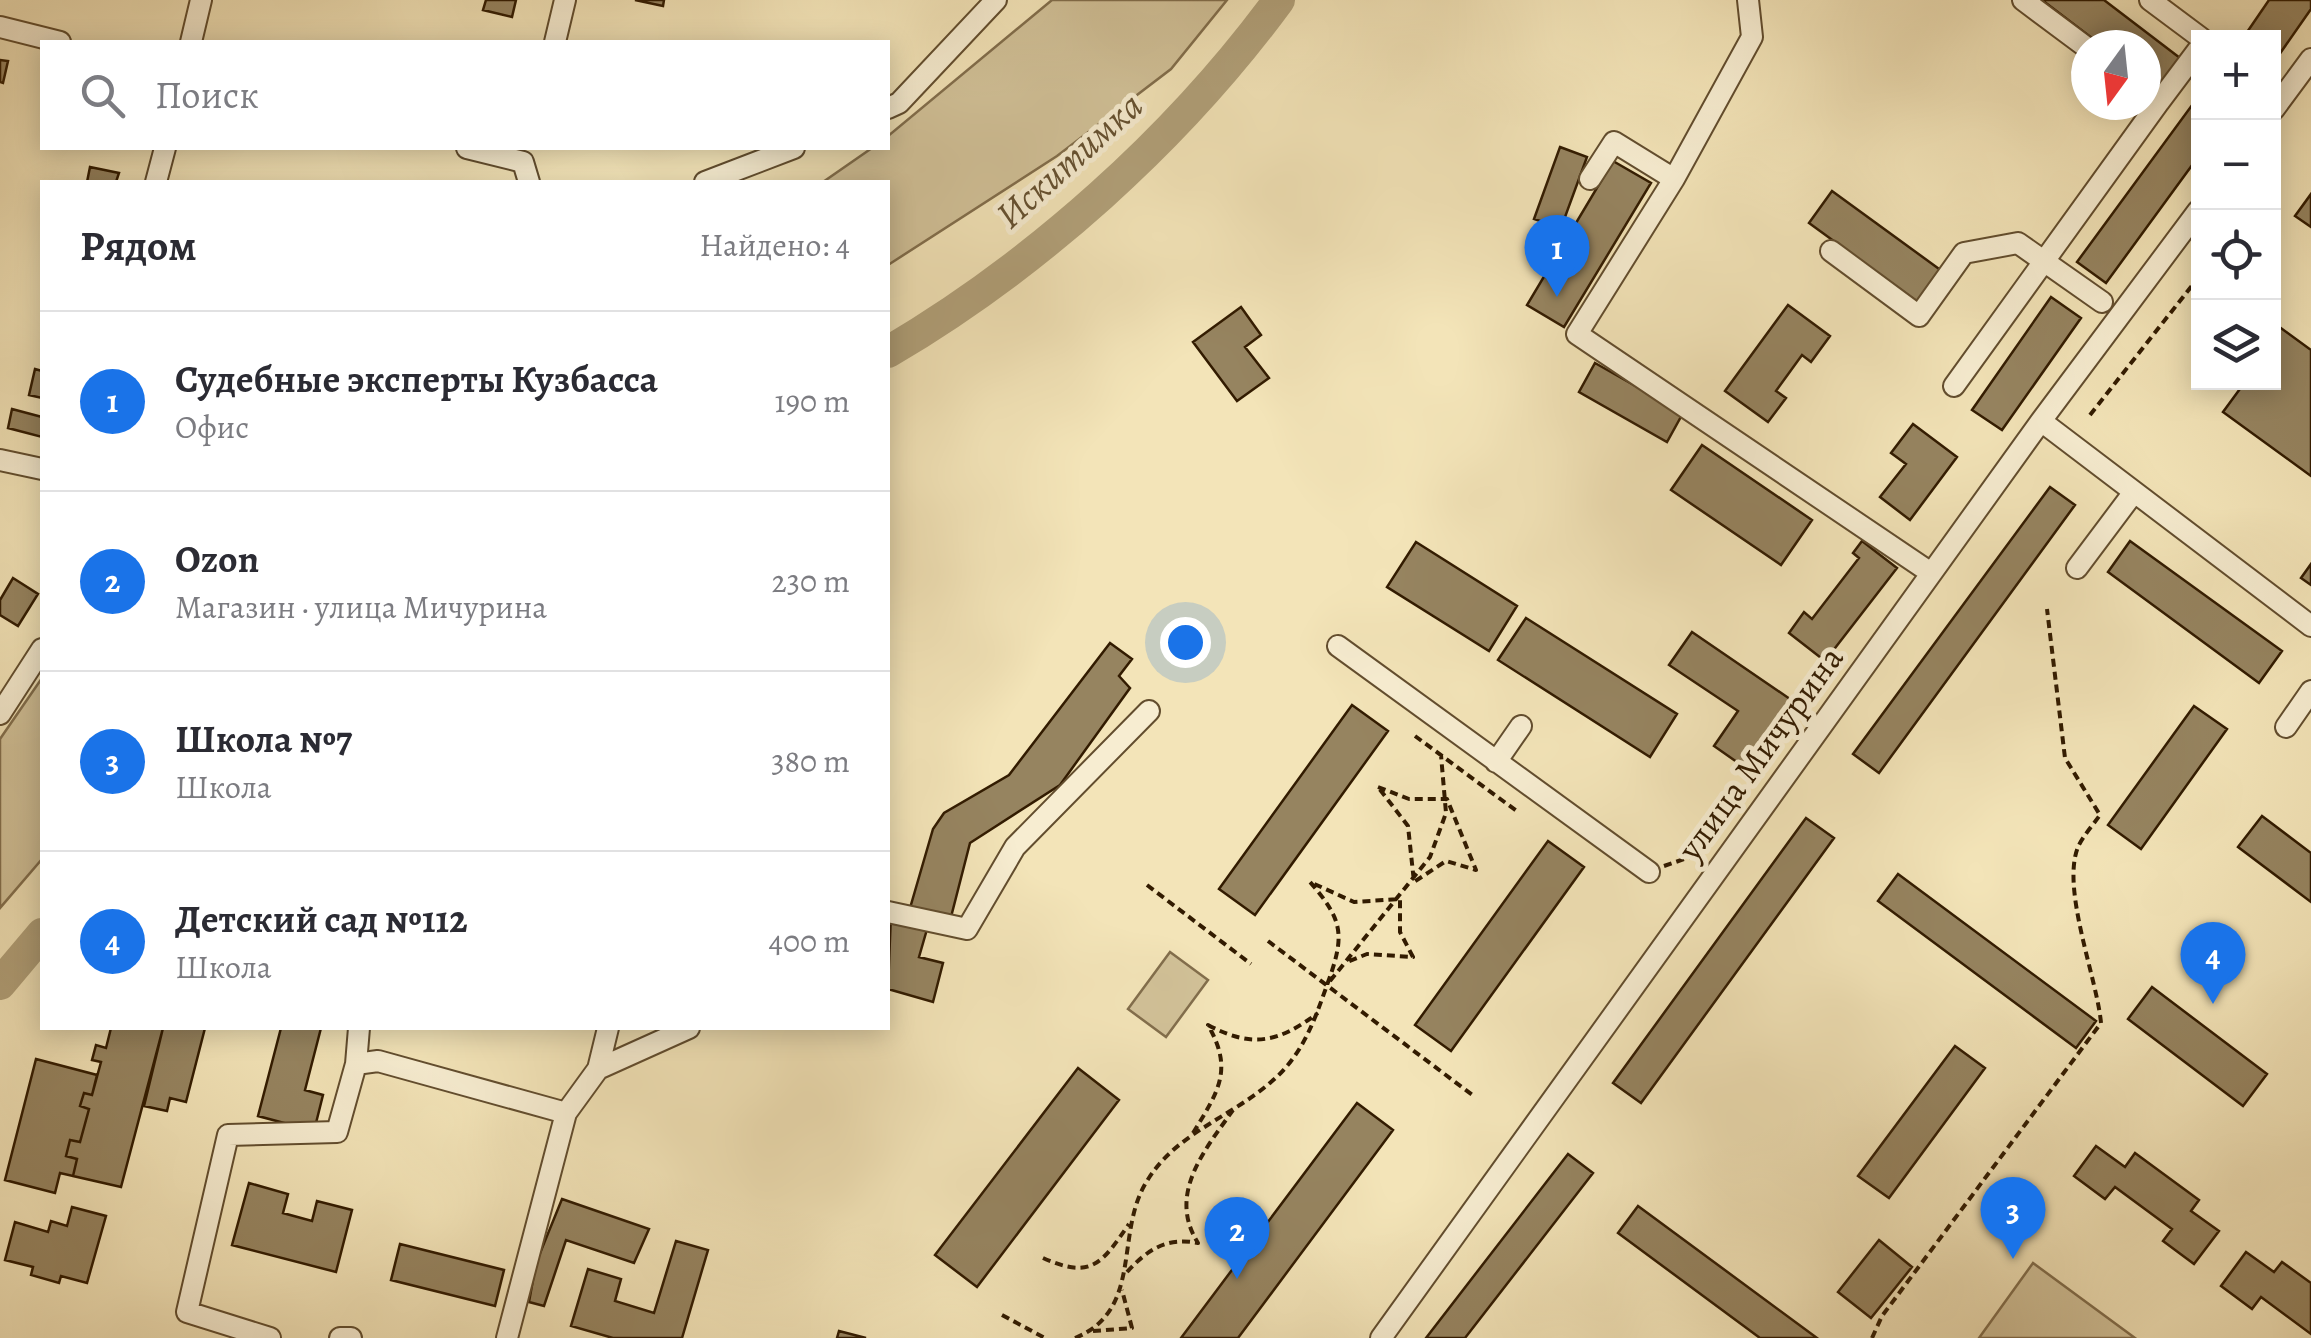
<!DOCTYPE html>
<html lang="ru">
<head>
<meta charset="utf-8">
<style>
  :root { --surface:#fff; --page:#f2f2f3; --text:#2b2b33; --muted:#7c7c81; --line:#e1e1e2; --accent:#1a73e8 }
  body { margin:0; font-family:Alegreya,serif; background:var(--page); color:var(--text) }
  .controls { position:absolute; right:30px; top:30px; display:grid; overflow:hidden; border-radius:0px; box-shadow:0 5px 25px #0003 }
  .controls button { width:90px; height:90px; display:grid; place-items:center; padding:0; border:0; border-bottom:2px solid var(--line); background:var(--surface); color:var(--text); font:50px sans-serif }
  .compass { position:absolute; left:2071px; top:30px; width:90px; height:90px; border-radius:50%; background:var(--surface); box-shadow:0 5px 25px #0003; rotate:195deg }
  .you { position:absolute; left:1185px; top:642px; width:35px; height:35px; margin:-25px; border:8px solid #fff; border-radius:50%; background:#1a73e8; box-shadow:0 0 0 15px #1a73e833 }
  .badge { display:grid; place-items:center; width:65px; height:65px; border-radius:50%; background:var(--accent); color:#fff; font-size:32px; font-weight:700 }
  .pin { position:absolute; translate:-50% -82px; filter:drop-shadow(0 2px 5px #0008) }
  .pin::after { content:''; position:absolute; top:52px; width:35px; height:30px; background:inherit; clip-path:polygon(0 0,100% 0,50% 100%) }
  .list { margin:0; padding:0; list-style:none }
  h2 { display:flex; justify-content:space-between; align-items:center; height:130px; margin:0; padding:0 40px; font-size:42px }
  h2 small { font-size:32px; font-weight:400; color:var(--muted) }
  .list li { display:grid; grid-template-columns:65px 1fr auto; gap:30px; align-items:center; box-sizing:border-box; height:180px; padding:0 40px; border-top:2px solid var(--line) }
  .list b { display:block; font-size:38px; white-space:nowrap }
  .list p { margin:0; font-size:32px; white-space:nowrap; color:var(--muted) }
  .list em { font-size:32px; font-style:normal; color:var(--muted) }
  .icon { flex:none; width:55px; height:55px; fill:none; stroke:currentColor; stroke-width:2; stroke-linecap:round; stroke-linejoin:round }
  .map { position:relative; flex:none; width:2311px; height:1338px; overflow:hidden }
  .search { position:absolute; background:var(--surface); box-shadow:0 5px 25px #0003; left:40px; top:40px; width:850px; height:110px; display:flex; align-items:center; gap:25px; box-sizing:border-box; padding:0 35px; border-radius:0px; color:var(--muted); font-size:38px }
  .panel { position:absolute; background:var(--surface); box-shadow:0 5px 25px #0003; left:40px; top:180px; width:850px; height:850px; border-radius:0px }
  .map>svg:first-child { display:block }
  .green { fill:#d2c299; stroke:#826e4c; stroke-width:2.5 }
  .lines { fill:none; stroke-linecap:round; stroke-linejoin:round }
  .river { stroke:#b1a079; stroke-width:32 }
  .building { fill:#968460; stroke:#321b00; stroke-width:2.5 }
  .minor-casing { stroke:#624d2e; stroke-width:24 }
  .path { stroke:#321b00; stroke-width:4; stroke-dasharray:8 5; stroke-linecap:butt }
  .minor { stroke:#f7edd1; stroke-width:20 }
  .labels { text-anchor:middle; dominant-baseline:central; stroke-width:10; stroke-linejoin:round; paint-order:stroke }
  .street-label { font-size:35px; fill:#321b00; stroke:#f7edd1 }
  .water-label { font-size:38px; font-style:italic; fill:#655030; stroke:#f7edd1 }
</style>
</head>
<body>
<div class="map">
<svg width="2311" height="1338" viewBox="0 0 2311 1338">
  <rect width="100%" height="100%" fill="#f3e4b8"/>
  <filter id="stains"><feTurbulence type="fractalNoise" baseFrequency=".002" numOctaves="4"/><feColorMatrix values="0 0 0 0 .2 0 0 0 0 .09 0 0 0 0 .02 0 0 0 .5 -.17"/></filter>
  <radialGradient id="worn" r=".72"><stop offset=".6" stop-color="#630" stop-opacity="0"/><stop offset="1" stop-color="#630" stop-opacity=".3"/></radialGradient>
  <path class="green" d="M1052,0h175l-56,69 -114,87 -169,109v-83h-65l49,-34h16v-12z
    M42,678v181l-42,49v-169z
    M1170,952l38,28 -42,57 -38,-28z
    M2033,1263l102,75h-156z"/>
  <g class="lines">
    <path class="river" d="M888,352c148,-87 289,-213 391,-352
      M0,984l42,-50"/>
  </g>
  <path class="building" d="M486,0h30l-4,17 -29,-7z
    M635,0h29l-1,6z
    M2042,0h62l76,58 -23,30 -11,-8v-35h-45z
    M2269,0h42v9l-37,53v-24h-31z
    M0,60l8,1 -5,22 -3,-1z
    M2198,97v60l-92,126 -29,-21z
    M1560,147l27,10 -26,71 -27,-9z
    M1613,161l38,22 -87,144 -37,-22z
    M90,167l29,6 -3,9h-29z
    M1832,191l114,83 -23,32 -114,-83z
    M2311,194v33l-16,-11z
    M2051,297l30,21 -79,112 -30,-20z
    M1788,305l42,31 -19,26 -9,-7 -26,36 10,7 -18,24 -43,-31z
    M1241,307l20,28 -16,12 24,31 -32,23 -44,-59z
    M2274,323l37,27v126l-88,-64 22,-30h29z
    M1595,363l88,50 -16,29 -88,-50z
    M35,369l7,2v27l-13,-3z
    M12,409l30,8v20l-34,-9z
    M1913,424l44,33 -47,63 -30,-23 26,-33 -15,-11z
    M1702,445l110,75 -31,45 -110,-75z
    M2050,487l25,18 -196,268 -26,-19z
    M1862,541l35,27 -72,93 -36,-28 15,-21 8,7 47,-61 -6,-5z
    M2130,541l152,110 -23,32 -151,-111z
    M1416,542l101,64 -28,45 -102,-64z
    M2311,564v21l-10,-7z
    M13,578l25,16 -20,32 -18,-11v-15z
    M1526,618l151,96 -27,43 -152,-97z
    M1692,632l98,67 -46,68 -30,-21 24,-35 -69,-46z
    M1110,643l22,16 -13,17 11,12 -70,97 -90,58 -19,74 -19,-5 -13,45 24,6 -10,39 -45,-13 3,-76 17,2 25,-86 11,-16 65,-38z
    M1352,705l36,26 -133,184 -36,-26z
    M2194,706l33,23 -86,120 -33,-24z
    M2262,816l49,37v49l-73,-55z
    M1806,818l28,20 -193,265 -28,-20z
    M1548,841l36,26 -133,184 -36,-26z
    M1898,874l198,147 -20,27 -198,-147z
    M2152,987l115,87 -24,32 -115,-87z
    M111,1028h52l-42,159 -48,-11 4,-17 -11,-3 4,-16 10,2 9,-33 -9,-3 4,-13 8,2 9,-33 -9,-2 4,-15 10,3z
    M163,1028h42l-19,74 -16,-4 -3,13 -23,-5z
    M281,1028h40l-16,62 18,5 -9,36 -56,-15z
    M1955,1046l30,22 -96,130 -31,-22z
    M36,1059l61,16 -5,20 -8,-2 -4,13 9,3 -9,33 -10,-2 -4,16 11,3 -4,17 -13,-3 -5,20 -50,-13z
    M1078,1068l41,32 -142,187 -42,-32z
    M1357,1103l36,27 -155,208h-57z
    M2096,1146l29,21 10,-14 64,47 -8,11 28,20 -25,33 -31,-23 9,-12 -57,-42 -10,12 -31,-23z
    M1568,1154l25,19 -128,165h-39z
    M249,1183l39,11 -5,19 29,8 5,-20 35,9 -16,62 -104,-27z
    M562,1199l87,30 -15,34 -68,-23 -22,66 -15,-4 7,-39z
    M1638,1206l179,132h-57l-142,-105z
    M72,1207l34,9 -19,67 -26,-7 -2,7 -28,-8 2,-8 -28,-7 10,-38 33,10 3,-11 16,5z
    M1879,1240l33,27 -41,51 -33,-26z
    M676,1241l32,9 -26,88h-69l-42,-12 17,-57 33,10 -6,22 39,12z
    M400,1244l104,26 -9,36 -104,-26z
    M2246,1252l28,20 8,-10 29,21v51l-50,-37 -9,12 -31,-23z
    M839,1331l27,7h-29z"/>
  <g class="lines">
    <g class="minor-casing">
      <path id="minor" d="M1748,0l4,37 -78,142 -97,155 354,239
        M2023,0l63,47
        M2150,0l51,38
        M0,27l60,15
        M191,42l10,-42
        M555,42l10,-42
        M2159,102l39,-52
        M888,108l11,-5 97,-103
        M2274,109l37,-50
        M467,148l56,14 6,20
        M1590,179l24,-37 60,37
        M156,182l9,-34
        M705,182l89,-34
        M1831,251l88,65 45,-63 54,-10 84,59
        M1954,386l205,-284 -13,-10
        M2041,421l270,205
        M0,460l42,9
        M2077,568l57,-76
        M1338,646l311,226
        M0,714l42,-65
        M2286,727l25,-36
        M1496,762l25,-36
        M888,912l79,17 48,-82 134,-136
        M356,1064l22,-3 188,52
        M598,1069l10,-41
        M270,1338l-83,-26 41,-177 109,-3 19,-68 3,-36
        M340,1338h11
        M507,1338l59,-225 32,-44 91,-41
        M1381,1338l660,-917 157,-210"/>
    </g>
    <path class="path" d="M2090,415l108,-137
      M1415,736l103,76
      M1378,787l31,12h38l29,71 -30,-9 -32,21 -6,-56z
      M1664,866l29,-10
      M1147,885l104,79
      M1268,941l207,156
      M1330,981l100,-124 16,-44 -5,-58
      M1193,1133c25,-41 41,-63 15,-108 45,24 71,17 110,-12
      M1043,1258c49,22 59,5 86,-34
      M1127,1272c21,-23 40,-35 71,-29 -31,-49 7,-93 35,-133
      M1002,1315l43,23
      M1093,1331l39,-3 -10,-38
      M1075,1338c69,-28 39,-105 72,-157 29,-48 83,-63 124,-99 31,-26 43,-60 56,-97 18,-49 17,-64 -17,-103l44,20 46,-3v33l13,25 -46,-3 -20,8
      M1872,1338l10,-22 219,-293c-4,-45 -40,-134 -23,-176 5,-11 15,-22 22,-32l-35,-57 -18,-149"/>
    <use href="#minor" class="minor"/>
  </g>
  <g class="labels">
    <g class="street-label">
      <text transform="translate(1760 753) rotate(-54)">улица Мичурина</text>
    </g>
    <g class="water-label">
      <text transform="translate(1069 160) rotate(-42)">Искитимка</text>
    </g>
  </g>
  <rect width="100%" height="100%" filter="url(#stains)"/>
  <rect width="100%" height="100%" fill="url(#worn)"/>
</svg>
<div class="controls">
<button>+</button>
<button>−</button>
<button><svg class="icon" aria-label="locate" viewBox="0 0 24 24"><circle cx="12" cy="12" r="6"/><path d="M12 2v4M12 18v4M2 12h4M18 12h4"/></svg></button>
<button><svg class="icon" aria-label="layers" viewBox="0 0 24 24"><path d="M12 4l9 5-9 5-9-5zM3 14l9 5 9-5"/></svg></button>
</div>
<svg class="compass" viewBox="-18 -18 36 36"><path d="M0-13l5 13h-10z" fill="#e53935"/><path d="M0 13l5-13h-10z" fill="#7c7c81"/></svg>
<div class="you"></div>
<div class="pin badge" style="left:1557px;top:297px">1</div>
<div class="pin badge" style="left:1237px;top:1279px">2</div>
<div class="pin badge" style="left:2013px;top:1259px">3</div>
<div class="pin badge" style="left:2213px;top:1004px">4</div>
<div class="search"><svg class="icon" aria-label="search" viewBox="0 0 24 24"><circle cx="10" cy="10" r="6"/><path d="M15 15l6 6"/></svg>Поиск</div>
<section class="panel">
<h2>Рядом<small>Найдено: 4</small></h2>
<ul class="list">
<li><span class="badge">1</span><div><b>Судебные эксперты Кузбасса</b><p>Офис</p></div><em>190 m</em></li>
<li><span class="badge">2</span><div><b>Ozon</b><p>Магазин · улица Мичурина</p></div><em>230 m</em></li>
<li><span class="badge">3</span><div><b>Школа №7</b><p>Школа</p></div><em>380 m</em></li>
<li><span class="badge">4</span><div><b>Детский сад №112</b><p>Школа</p></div><em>400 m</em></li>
</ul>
</section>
</div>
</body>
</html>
